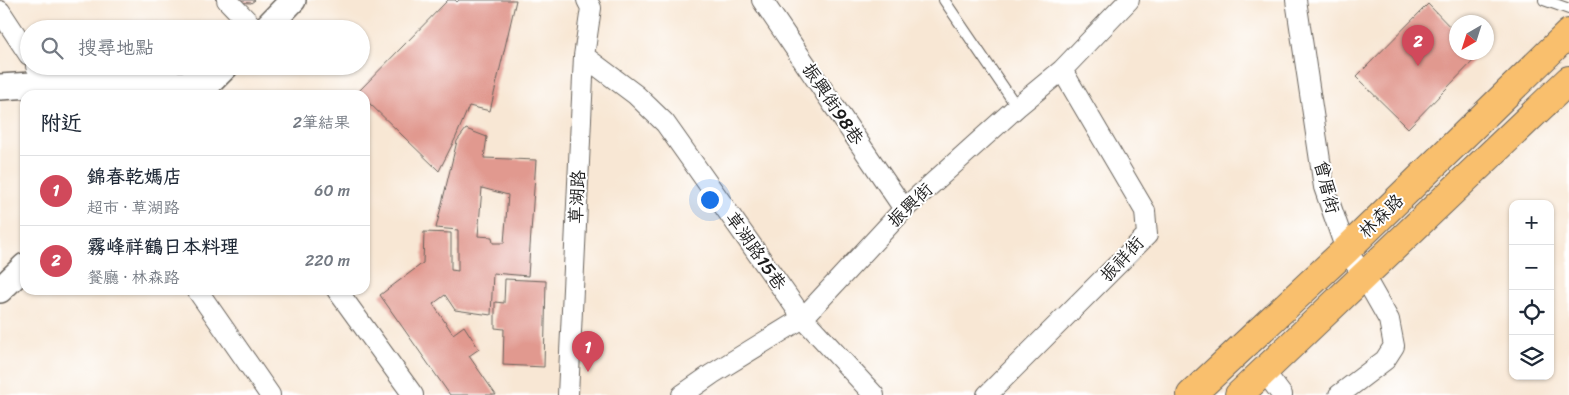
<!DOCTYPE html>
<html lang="zh-TW">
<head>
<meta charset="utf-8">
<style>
  :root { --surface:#fff; --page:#f6f6f7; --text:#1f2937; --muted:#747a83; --line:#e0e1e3; --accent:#d1495b }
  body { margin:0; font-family:Sriracha,"LXGW WenKai TC",sans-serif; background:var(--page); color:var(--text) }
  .controls { position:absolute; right:15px; bottom:15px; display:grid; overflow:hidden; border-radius:10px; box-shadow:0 1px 4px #0004 }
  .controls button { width:45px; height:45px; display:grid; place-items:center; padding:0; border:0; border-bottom:1px solid var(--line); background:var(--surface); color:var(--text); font:25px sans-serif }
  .compass { position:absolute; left:1449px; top:15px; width:45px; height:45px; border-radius:50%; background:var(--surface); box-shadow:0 1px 4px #0004; rotate:219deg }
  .you { position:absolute; left:709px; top:199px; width:18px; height:18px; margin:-12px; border:4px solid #fff; border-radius:50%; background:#1a73e8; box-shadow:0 0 0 8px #1a73e833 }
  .badge { display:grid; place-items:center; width:32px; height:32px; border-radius:50%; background:var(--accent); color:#fff; font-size:16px; font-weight:700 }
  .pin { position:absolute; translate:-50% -41px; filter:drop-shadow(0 1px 2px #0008) }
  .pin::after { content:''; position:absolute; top:26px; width:18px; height:15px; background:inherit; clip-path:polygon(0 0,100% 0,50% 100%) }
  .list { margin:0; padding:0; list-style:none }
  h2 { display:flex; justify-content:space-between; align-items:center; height:65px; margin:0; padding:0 20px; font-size:21px }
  h2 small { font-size:16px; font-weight:400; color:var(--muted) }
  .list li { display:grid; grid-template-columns:32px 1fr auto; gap:15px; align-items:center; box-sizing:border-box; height:70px; padding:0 20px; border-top:1px solid var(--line) }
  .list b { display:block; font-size:19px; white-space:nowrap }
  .list p { margin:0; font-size:16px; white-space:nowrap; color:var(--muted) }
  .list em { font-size:16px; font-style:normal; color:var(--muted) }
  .icon { flex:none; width:28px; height:28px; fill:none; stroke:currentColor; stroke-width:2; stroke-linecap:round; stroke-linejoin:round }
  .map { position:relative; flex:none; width:1569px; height:395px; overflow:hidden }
  .search { position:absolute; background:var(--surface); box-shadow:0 1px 4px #0004; left:20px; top:20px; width:350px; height:55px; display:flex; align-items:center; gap:12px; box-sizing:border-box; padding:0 18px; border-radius:28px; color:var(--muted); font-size:19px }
  .panel { position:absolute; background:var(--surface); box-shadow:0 1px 4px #0004; left:20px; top:90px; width:350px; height:205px; border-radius:15px }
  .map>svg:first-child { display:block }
  .building { fill:#e1998f; fill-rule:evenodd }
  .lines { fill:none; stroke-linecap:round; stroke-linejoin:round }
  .service-casing { stroke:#69635c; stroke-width:12 }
  .minor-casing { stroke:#69635c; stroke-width:22 }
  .tertiary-casing { stroke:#69635c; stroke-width:28 }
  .primary-casing { stroke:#69635c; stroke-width:30 }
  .service { stroke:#fff; stroke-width:10 }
  .minor { stroke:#fff; stroke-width:20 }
  .tertiary { stroke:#fff; stroke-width:25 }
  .primary { stroke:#f9bf6d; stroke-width:28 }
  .labels { text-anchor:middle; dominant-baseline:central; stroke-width:4; stroke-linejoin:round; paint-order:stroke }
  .street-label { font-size:18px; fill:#1c1c1c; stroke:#fff }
</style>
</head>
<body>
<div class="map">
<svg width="1569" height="395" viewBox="0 0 1569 395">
  <rect width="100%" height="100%" fill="#fff"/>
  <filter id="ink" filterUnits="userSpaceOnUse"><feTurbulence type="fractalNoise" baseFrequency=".02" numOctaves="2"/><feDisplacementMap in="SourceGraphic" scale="10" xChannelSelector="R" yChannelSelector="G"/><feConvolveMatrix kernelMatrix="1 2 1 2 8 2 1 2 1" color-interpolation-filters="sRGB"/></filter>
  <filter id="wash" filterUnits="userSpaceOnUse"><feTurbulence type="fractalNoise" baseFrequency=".0096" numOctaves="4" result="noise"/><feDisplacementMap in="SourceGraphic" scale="20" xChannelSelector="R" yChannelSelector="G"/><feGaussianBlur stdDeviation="1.12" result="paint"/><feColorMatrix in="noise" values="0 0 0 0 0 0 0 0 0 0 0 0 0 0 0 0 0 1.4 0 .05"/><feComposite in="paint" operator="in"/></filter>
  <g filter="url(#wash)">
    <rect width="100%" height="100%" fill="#f8e7d4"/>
    <g id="blocks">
      <path class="building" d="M232,0h23l-4,3 -17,-1z
        M448,0h7l2,2 2,-2h57l-26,111 -21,-5 -13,31 -17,34 -74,-72v-4h-4l-3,-3z
        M1428,4l28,29v19h21l2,3 -71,73 -52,-51z
        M466,129l21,8 -3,21 52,2 -8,116 -35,-3 -2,42 -36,-5 -10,-15 -12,9 20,30 11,-8 15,23 -10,7 27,39h-46l-70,-100 43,-32 1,-31 27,1v37l7,1v-41l-22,-2 21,-87zM482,188l26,7 -4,48h-11l-1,-6 -14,-1z
        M505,279l41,2 -2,86 -41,-2 1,-36 -9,-1v-26l9,1z"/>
    </g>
  </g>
  <g filter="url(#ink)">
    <use href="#blocks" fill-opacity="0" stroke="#69635c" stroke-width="1"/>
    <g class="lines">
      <g class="service-casing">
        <path id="service" d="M944,0l73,107
          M1544,0l25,9"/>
      </g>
      <g class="minor-casing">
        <path id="minor" d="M227,0l28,29
          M762,0l142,209
          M1296,0l28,187 22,63 18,26 25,44 5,26 -9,14 -46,35
          M0,11l29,44
          M584,56l52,39 29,28 138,195 71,77
          M36,66l11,18
          M197,290l73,105
          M337,290l76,105
          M1264,371l18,24
          M568,395l16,-339 7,-48 -4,-8
          M682,395l30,-21 91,-56 101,-109 113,-102 45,-37 67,-70
          M987,395l160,-160 -2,-24 -83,-141"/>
      </g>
      <g class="tertiary-casing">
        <path id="tertiary" d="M265,29l28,-29
          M0,87l47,-3h161
          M197,95l29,-29
          M0,290l25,-24"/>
      </g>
      <g class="primary-casing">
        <path id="primary" d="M1191,395l155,-145 223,-217
          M1239,395l330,-315"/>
      </g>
      <use href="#service" class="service"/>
      <use href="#minor" class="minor"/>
      <use href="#tertiary" class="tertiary"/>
      <use href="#primary" class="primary"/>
    </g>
  </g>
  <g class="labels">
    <g class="street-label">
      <text transform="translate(833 104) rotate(56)">振興街98巷</text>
      <text transform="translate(1327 187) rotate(76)">曾厝街</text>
      <text transform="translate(577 197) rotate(-87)">草湖路</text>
      <text transform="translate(910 205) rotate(-44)">振興街</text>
      <text transform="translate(1381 216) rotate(-44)">林森路</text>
      <text transform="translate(756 251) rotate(55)">草湖路15巷</text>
      <text transform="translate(1122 259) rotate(-47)">振祥街</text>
    </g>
  </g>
</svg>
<div class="controls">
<button>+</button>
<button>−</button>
<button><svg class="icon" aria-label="locate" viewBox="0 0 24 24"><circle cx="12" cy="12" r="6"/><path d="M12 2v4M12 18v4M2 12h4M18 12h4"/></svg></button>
<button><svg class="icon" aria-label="layers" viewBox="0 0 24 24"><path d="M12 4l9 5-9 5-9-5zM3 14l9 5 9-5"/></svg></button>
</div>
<svg class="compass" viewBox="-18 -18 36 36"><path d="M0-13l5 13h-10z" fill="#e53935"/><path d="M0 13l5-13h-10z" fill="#747a83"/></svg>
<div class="you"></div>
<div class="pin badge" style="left:588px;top:372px">1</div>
<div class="pin badge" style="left:1418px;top:66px">2</div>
<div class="search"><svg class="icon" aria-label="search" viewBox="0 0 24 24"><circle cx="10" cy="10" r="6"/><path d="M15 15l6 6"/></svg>搜尋地點</div>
<section class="panel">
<h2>附近<small>2筆結果</small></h2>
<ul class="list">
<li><span class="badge">1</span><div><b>錦春乾媽店</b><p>超市 · 草湖路</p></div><em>60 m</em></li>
<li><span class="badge">2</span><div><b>霧峰祥鶴日本料理</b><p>餐廳 · 林森路</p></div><em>220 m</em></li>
</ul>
</section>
</div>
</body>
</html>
